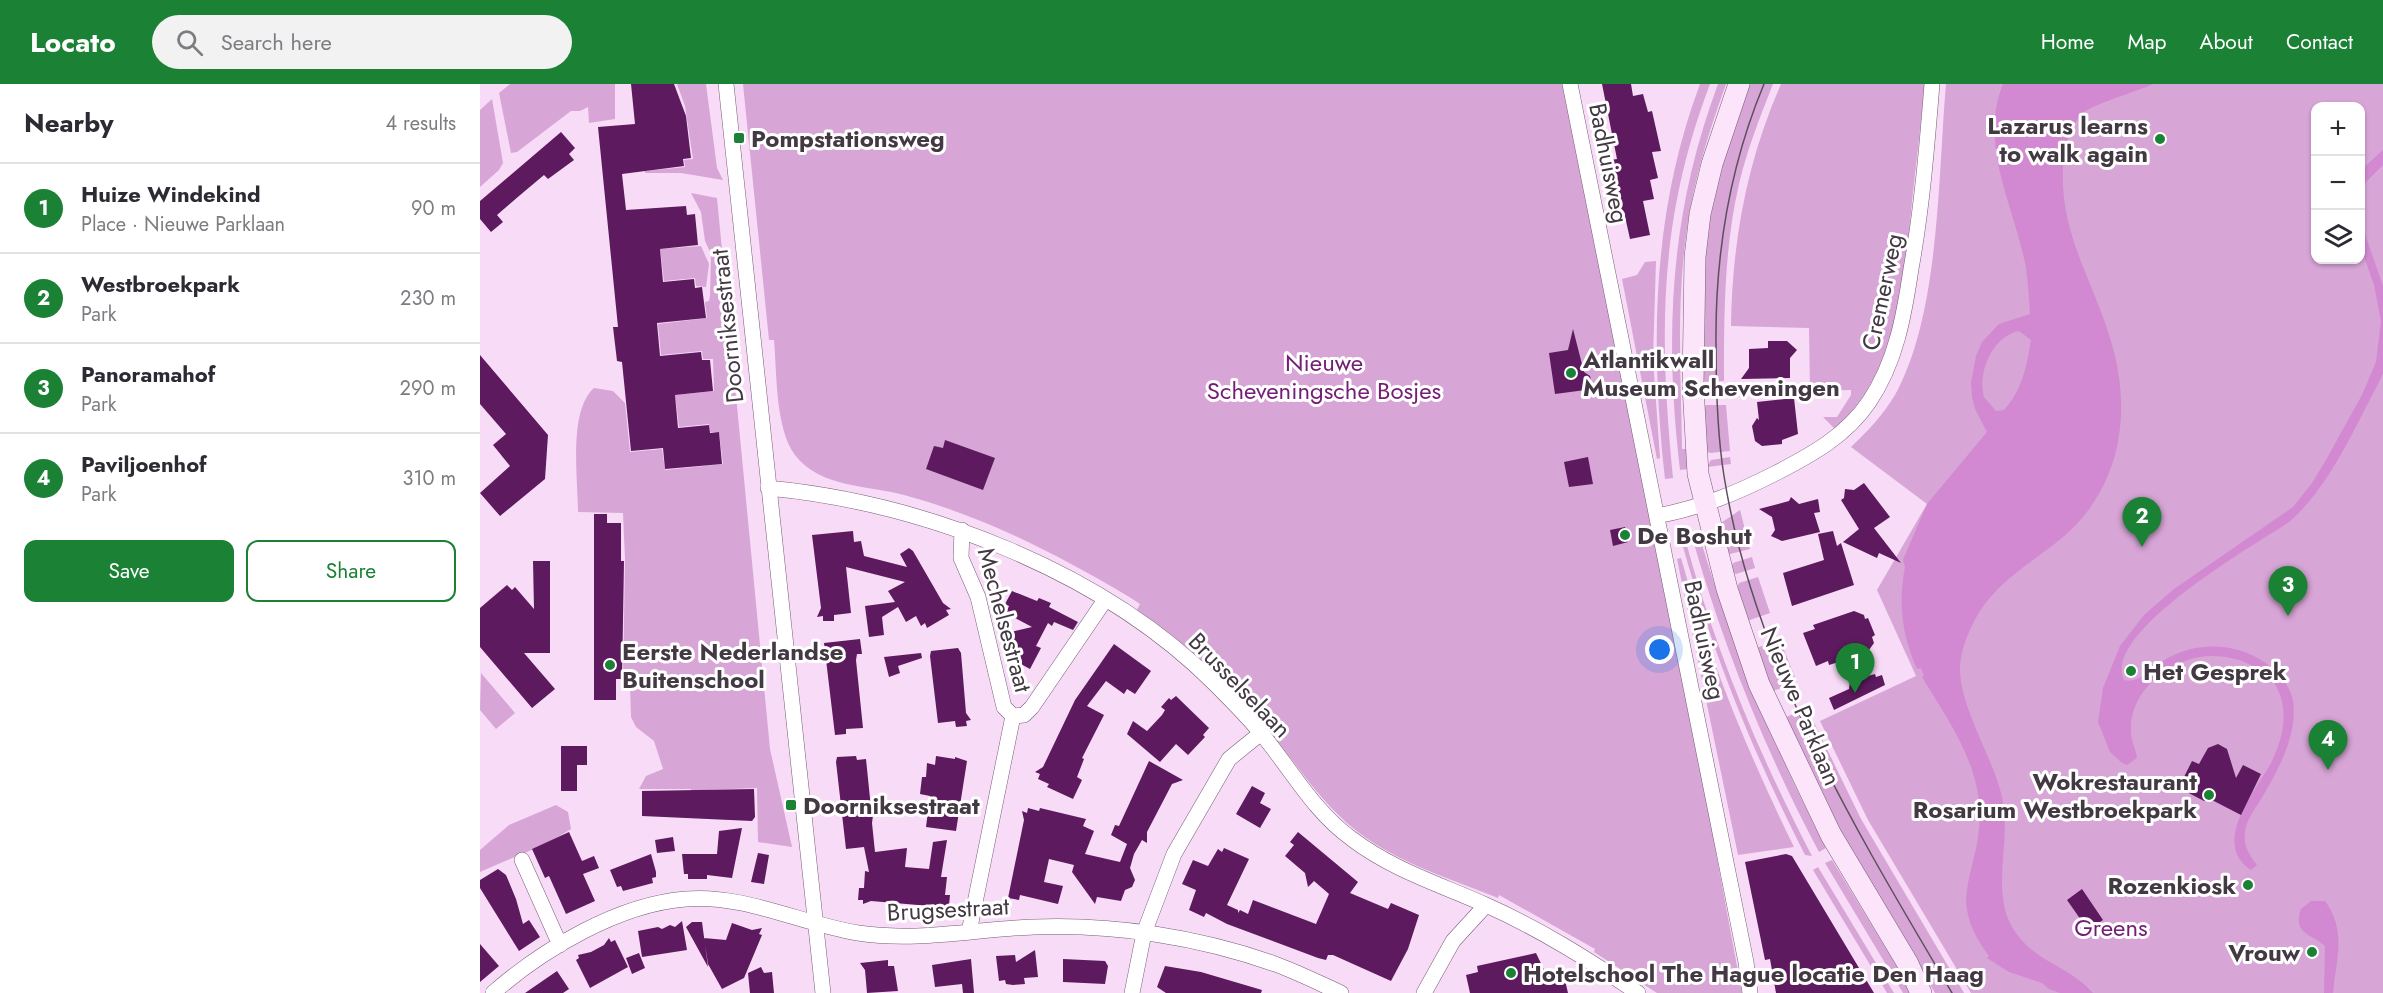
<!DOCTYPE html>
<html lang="en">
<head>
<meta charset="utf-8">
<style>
  :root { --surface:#fff; --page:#f2f2f3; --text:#2b2b33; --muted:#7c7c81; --line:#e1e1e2; --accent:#1b8135 }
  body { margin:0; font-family:Jost,sans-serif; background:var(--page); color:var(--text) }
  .controls { position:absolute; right:18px; top:18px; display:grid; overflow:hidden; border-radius:12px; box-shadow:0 2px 4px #0004 }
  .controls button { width:54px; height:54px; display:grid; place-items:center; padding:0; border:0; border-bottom:2px solid var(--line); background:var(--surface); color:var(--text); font:30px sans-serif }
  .you { position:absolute; left:1180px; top:566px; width:21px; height:21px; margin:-15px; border:4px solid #fff; border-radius:50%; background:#1a73e8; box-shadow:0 0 0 9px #1a73e833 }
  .badge { display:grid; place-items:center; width:39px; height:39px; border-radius:50%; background:var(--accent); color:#fff; font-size:20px; font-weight:700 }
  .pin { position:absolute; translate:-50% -50px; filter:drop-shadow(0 2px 3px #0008) }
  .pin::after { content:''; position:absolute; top:32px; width:21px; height:18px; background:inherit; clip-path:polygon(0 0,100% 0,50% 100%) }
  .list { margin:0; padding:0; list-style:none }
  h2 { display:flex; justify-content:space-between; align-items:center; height:78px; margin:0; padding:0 24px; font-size:26px }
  h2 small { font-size:20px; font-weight:400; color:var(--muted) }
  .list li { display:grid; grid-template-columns:39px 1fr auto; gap:18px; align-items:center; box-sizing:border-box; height:90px; padding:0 24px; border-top:2px solid var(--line) }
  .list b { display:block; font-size:22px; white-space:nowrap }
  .list p { margin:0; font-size:20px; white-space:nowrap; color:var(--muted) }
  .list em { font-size:20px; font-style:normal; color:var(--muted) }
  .actions { display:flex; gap:12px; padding:18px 24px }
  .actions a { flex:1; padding:14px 0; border:2px solid var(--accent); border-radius:12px; text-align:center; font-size:21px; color:var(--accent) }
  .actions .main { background:var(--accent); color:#fff }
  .icon { flex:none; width:33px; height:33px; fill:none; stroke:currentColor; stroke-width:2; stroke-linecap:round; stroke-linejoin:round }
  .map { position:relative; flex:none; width:1903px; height:909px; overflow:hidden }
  header { display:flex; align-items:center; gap:36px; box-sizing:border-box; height:84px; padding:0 30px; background:var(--accent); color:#fff }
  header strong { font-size:28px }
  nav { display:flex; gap:33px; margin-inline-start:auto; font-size:21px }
  .search { width:420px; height:54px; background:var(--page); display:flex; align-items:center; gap:15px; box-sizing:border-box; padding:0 21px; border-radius:33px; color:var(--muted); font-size:22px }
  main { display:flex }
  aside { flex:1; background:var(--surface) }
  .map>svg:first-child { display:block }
  .green { fill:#d7a5d6; fill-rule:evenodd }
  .water { fill:#d289d1; fill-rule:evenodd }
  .building { fill:#5d1a5e }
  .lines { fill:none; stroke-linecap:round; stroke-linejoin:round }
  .minor-casing { stroke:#755d74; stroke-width:16 }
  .secondary-casing { stroke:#755d74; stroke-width:22 }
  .minor { stroke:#fff; stroke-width:15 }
  .secondary { stroke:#fce4fb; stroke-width:21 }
  .tram { stroke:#5d505d; stroke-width:1.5 }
  .poi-dot { fill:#1b8135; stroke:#fff; stroke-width:2 }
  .labels { text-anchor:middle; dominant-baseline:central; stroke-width:6; stroke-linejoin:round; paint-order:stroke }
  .poi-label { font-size:24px; font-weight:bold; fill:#433943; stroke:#fff; text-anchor:start }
  .street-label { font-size:24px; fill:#433943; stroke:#fff }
  .park-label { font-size:24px; fill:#741d75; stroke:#fff }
</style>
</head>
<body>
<header>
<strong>Locato</strong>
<div class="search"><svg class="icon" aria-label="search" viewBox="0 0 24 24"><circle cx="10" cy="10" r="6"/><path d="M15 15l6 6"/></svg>Search here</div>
<nav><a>Home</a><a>Map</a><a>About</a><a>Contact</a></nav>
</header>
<main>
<aside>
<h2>Nearby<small>4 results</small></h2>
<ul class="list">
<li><span class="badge">1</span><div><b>Huize Windekind</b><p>Place · Nieuwe Parklaan</p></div><em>90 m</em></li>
<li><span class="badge">2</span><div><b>Westbroekpark</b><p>Park</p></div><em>230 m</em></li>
<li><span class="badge">3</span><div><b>Panoramahof</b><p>Park</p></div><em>290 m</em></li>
<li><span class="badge">4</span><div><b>Paviljoenhof</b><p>Park</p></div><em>310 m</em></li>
</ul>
<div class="actions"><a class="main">Save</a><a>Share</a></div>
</aside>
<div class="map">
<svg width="1903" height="909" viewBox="0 0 1903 909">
  <rect width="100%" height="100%" fill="#f8dcf7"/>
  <path class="green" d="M30,0h105v35l-26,4 -1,-16 -8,4h-9l-54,41 -6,1 -12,-60z
    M197,0h29l11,84 6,12 -42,-7h-36v-2l40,-4 -1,-7 9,-1 -8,-53z
    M263,0h820l156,769h-3l26,140h-85l-63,-41 1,-3 -96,-54 -1,3c-49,-20 -98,-34 -140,-66 -39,-30 -64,-72 -95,-110 -36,-44 -80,-80 -126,-112l3,-6 -9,-6c-73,-43 -145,-81 -227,-103 -36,-10 -84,-7 -109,-40 -20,-27 -18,-82 -21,-115h-5z
    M1220,0h10c-52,137 -51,251 -37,394l-8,1c-15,-135 -13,-267 35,-395z
    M1238,0h8c-17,47 -32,95 -39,145 -11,73 -6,147 -5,220h4l2,20 -8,1c-16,-137 -10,-257 38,-386z
    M1267,0h26c-13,33 -26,66 -34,100 -15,65 -15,131 -15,197l-19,1 -5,-5 3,-118 14,-88z
    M1301,0h144c-4,39 -9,79 -13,118 -8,82 -13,168 -77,227l-12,-12h14l14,-22v-5l-41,1 -1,-63 -78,-2c1,-84 16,-165 50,-242z
    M1466,0h437v909h-412l-103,-173 -48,-99 96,-45 -39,-86 50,-86 -76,-57c16,-15 32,-32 44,-52 45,-81 43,-219 51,-311zM1836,22h44v154h-44z
    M12,15l11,64 -4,7 -19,17v-77z
    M211,109l26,5 53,551 22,98 -34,-5 -1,-54 -55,2 -10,5 -1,-6h-52l7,-13 17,-7 -9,-28 -18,-14 -5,-10 -1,-31 -7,-7 2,-120 -2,-46 -45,-1c0,-33 -10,-101 16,-124l19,3 12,12 5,49 32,-3 3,21 58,-6 -4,-32h-9l-1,-8 -30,3 -4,-32 39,-4 -1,-32h-10l-1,-8 -41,4 -3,-31 49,-6 -2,-16 4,-1 1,-5 1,-42 -6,-13 -4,-29z
    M221,162l8,18 -3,23 -10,-1 -1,-8 -31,3 -4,-32z
    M1176,177l-3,98 7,99 -3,1 -35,-180 15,-4 8,-13z
    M1226,321h20l4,46 -20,2 -5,-3 -3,-41z
    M1250,373l1,7 -24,3 4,-7z
    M1260,426l10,39 -20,5 -6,-3 -6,-26z
    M1218,447c32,110 75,215 128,317l-7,4c-54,-102 -97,-208 -128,-319z
    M1204,451c30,112 74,218 128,321l-7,-1c-54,-107 -93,-203 -125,-319z
    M1272,473l3,11 -19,6 -6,-3 3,-8z
    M1201,474c28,101 67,195 113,289l-56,8 -61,-296z
    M1278,493l12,36 -23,8 -11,-31 3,-7z
    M1300,556l17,42 -24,9 -17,-43z
    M1,589l34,40 -19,16 -16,-19z
    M1327,624l54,111 103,174h-29l-96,-160 -55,-115z
    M76,721l12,7 3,17c-27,18 -61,29 -91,43v-22l29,-25z
    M1352,776l81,133h-10l-78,-130z
    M1338,783l76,126h-7l-74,-123z"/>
  <path class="water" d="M1523,0h150c-15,7 -60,20 -70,29 -14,15 -19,35 -20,55 -3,66 29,110 47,170 10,31 14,66 9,97 -5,39 -26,77 -56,102 -25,21 -54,37 -75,63 -14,17 -28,47 -28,69 0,39 33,88 42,128 10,43 -11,89 9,128 20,37 57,39 82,68h-33l-11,-4 -7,-6 -33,-11 -22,-14 2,-2c-12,-16 -22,-34 -23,-55 1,-25 11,-47 13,-72 6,-59 -28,-104 -57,-152l2,-1 -3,-8 -4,1c-15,-34 -19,-65 -12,-102l-2,-7 24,-56 60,-72 -12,-23 -3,-12 -1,-14 5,-27 6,-14 17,-18 31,-10c-1,-16 -2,-31 -4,-46 -11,-61 -48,-122 -23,-184zM1539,247l12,9c-4,25 -9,51 -27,70l-8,1 -12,-14c-7,-25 9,-61 35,-66z
    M1903,66v15l-18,18 -4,13v-26z
    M1881,129l4,21 18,52v87l-4,9c-24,45 -50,106 -90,140 -33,22 -188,110 -165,158 15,5 31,-15 44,-22 31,-17 70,-15 99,6 11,8 24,23 26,37 5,33 -15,70 -32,98 -6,10 -15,21 -16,33 -2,13 4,23 12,33l-6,5c-41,-27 5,-79 20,-107 18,-35 21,-80 -20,-98 -20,-10 -45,-12 -66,-4 -30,11 -56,38 -54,71 0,9 5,17 6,26l-10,7 -6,-3 -11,-10 -12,-30 5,-34 17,-42 24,-31 30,-26 119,-82 19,-24 14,-23 36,-65 14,-33 5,-41 -7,-36 -13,-37z
    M1831,817h14c22,30 11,59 8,92h-9l1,-47c-13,-12 -33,-12 -24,-37z"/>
  <path class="building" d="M151,0h43l12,32 5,42 -8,1 1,7 -62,8 4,36 60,-4 1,9 8,-1 3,31 -38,4 3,33 31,-3 1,9 7,-1 4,31 -49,5 3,33 41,-4 1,8h8l3,31 -38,4 3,33 31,-3 1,8 9,-1 3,32 -57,5 -2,-21 -32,3 -9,-89 -5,-1 -4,-34h5l-20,-200 37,-3z
    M1122,0h29l2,12 10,-2 5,18 4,-1 9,40 -9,1 6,26 -8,2 4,19 -11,2 7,34 -20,4 -6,-27 -6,1 -7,-34h4l-4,-19 6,-1z
    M81,48l14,16 -6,6 5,6 -26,19 -4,-4 -25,21 -22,19 6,7 -12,10 -11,-13v-18z
    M1093,245l11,43 6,4 3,13 -38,5 -6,-41 19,-3z
    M1288,257h19l10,9 -7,8v20l-49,1 8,-11v-19l19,-1z
    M0,271l68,80 -3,44 -45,37 -20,-23 30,-27 -17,-21 13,-11 -26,-30z
    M1314,314l4,36 -16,6v4l-20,2 -7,-5 -3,-15 5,-8 2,2 -2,-18z
    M465,356l50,18 -12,32 -57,-21 8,-23 9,2z
    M1108,373l5,27 -24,3 -5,-25z
    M1384,399l26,34 -16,11 27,35 -22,-10 -2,5 -34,-16 16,-13 -18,-29 3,-2 1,-9 9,1z
    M1311,413l8,7 19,-5 2,13 -6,1 6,19 -38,9 -11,-5 4,-6 -3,-13 -13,-8 30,-8z
    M114,430h13v9h14v38h3l-2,118h-6v21h-22z
    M1145,443l3,15 -15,4 -3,-16z
    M373,447l1,11 7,-1 3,15 43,11 -7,-13 9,-6 4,3 30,52 8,6 -5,1 3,5 -22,13 -2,-5 -4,3 -5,-10 -10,6 -8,-15 -16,10 2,18 -15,2 -4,-31 30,-4 -7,-11 17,-9 -59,-15 5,46 -17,2v6h-11v-5l-6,1 4,-9 -9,-73z
    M1353,447l4,15 4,-3 13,42 -62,21 -9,-33 41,-13 -6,-26z
    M53,477h17v92h-26l31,36 -23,19 -52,-61v-39l27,-23 5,5 3,-3 19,22z
    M532,507l25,10 2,-3 12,5 -2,4 29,15 -5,8 -19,-8 -2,4 -4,-3 -12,23 5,2 -11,21 -13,-7 1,-10 -7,-20 21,-5 -26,-14 3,-7 -4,-2z
    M1374,527l10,4 1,4 3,-1 7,17 -3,2 2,6 -5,7 -24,10 -16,5 -1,-4 -12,5 -13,-33 12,-4 -2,-4z
    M380,555l2,15h-5l-1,6 7,68 -17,1v5l-11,1 -11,-92z
    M634,560l37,27 -16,23 -8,-5 -3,5 -18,-13 -19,25 17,9 -22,43 2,1 -7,18 5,3 -9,19 -26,-12 2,-3 -11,-5 2,-5 -5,-2 8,-5 32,-67z
    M478,564l3,5 5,60 5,7 -5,1 1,5 -11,1 -1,-6 -17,2 -8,-67 1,-5z
    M441,569l1,5 -24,8 2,7 -11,4 -5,-20z
    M1395,590l1,3 6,-2 3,10 -51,25 -5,-12 20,-9 1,-8z
    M696,612l33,32 -6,7 2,2 -17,18 -12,-11 -16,18 -33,-28 6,-13 14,10 15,-16 3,-5 -4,-3 8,-9 2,2z
    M1738,660l9,5 9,29 7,-13 18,9 -20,41 -31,-16 -6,2 -21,-11 -1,-9 10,-20 7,3 9,-16z
    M81,662h26v19h-10v26h-16z
    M376,672l1,4 9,-1 5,49h3l-2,15 3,29 32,-4 -2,19 24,2 4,-27 14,-2 -6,37h6l-2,18h5l-1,11h-4l-1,4 -8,-4 -18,-1 -47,-4 -8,3v-4h-5l1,-12h5l1,-17 4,1 -5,-25 -18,2 -10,-87 1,-5z
    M456,672l19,3v-2l12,4 -11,70 -30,-4 4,-31 -10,-2 2,-17h4l1,-14 8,2z
    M669,677l34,19 -11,4 -25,48v11l-5,-3 -8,14 -4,14 5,12 -3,7 -7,3 -4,11 -24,-4 -2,7 -23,-32 2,-7 -25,-6 -5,23 19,4 -5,18 -38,-9 -1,5 -11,-2 16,-78 -2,-9 5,2 1,-5 11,3 1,-3 46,11 -3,7 11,5 -9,23 35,8 7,-18 -16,-9 4,-10 4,1z
    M772,702l13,7 -5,10 11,6 -11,19 -24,-14z
    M274,705l1,28 -3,4 -110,-5v-25z
    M262,744l-10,50 -25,-3v4h-19v-5h-4l-2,-20h35l2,-23z
    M89,748l13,29 12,-5 5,12 -16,6 12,27 -29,13 -17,-38 -4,2 -13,-29z
    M818,748l60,50 -8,11 38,16 3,-6 28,12 -11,34 -17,32 -58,-26h-5l-2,5 -8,-2 -91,-34 -21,-11 -2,4 -15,-7 7,-20 -14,-6 11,-24 15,6 10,-17 4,3 2,-4 25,11 -22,46 11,5v3l2,-3 8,4 5,-14 63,24 13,-30 -15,-13 -6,6 -3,-14 -20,-17 9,-11 -4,-3z
    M193,753l2,14 -18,2 -2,-13z
    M278,769l11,2 -5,29 -13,-2z
    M171,770l5,18v5l-4,1 1,5 -30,8 -2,-5 -4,1 -7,-17z
    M1306,770l6,2 82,137h-98l-6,-34 -5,1 -20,-98z
    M18,785l8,6 10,24 7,25 6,-4 11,17 -21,14 -39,-63v-8z
    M1602,805l21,31 -15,10 -21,-30z
    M202,837l5,29 -45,7 -4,-26 20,-4 4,2 8,-4 5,2z
    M212,838h10l6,45 -22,-40z
    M252,839l20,7 10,-2 -3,6 3,1 -18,43 -22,11 -14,-25 -4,-26 22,2z
    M129,854l2,4 4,-2 13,27 -38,21 -14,-28 3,-2 -1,-3 13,-3 13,-7z
    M0,860l19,22 -19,16z
    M555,866l3,27 -14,1 1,6 -12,1 -7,-1 -1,-4 -6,1 -3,-25 19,-1 1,7z
    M159,869l6,15 -13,6 -6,-16z
    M1056,869l10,21 8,-2 2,6 8,-2 4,17h-98l-4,-18 12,-3 -1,-6z
    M491,875l3,34h-11l-1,-9 -27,3 -3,-22z
    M583,875l42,2 3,5 -3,18 -42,-2z
    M408,876v6h6l4,25 -31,2 -2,-23 -5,-7z
    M685,882l36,6 61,18 -1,3h-95l-9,-6z
    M281,883l3,6 8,-1 2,21h-24l-2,-20z
    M77,887l12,18 -6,4h-38z"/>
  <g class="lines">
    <g class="minor-casing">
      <path id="minor" d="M246,0l97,909
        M1090,0l176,878 4,31
        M288,404c157,15 334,83 447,196 16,16 32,32 46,49 30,36 52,78 91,106 41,31 87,45 134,66 54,24 103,55 152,88
        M1177,432c45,-9 78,-22 119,-43 35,-18 70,-37 93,-71 27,-40 35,-86 42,-133 11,-61 16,-123 21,-185
        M482,446l-1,28 17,39 26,110 9,9 -44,216
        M533,632l11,-1 8,-8 73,-107
        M42,776l38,85
        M13,909c50,-44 126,-89 193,-94 58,-5 116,25 172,34 60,9 117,-4 176,-6 80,-3 165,10 241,37 22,8 44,19 66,29
        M652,909l12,-60 30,-79 55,-95 32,-26
        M944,909l29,-52 33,-36"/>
    </g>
    <g class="secondary-casing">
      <path id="secondary" d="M1259,0l-27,80 -12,50 -5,43 -2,129 5,88 29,115 32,95 72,151 77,129 13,29"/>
    </g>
    <use href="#minor" class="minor"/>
    <use href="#secondary" class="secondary"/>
    <path class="tram" d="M1284,0c-35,84 -49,171 -48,261 0,43 1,88 8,131 30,188 133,356 228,517"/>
  </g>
  <g class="poi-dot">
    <rect x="253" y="48" width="12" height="12" rx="3"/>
    <circle cx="1680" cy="55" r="6"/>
    <circle cx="1091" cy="289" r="6"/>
    <circle cx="1145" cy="451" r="6"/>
    <circle cx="130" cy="581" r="6"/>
    <circle cx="1651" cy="587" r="6"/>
    <circle cx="1729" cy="711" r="6"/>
    <rect x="305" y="715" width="12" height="12" rx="3"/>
    <circle cx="1768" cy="801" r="6"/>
    <circle cx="1832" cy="868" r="6"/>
    <circle cx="1031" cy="889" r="6"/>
  </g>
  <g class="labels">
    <g class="poi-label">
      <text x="1668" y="41" text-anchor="end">Lazarus learns<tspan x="1668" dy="28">to walk again</tspan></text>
      <text x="271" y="54">Pompstationsweg</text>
      <text x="1103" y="275">Atlantikwall<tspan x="1103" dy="28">Museum Scheveningen</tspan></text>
      <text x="1157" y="451">De Boshut</text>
      <text x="142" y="567">Eerste Nederlandse<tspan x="142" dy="28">Buitenschool</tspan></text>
      <text x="1663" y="587">Het Gesprek</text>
      <text x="1717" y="697" text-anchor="end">Wokrestaurant<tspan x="1717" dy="28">Rosarium Westbroekpark</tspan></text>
      <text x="323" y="721">Doorniksestraat</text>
      <text x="1756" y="801" text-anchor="end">Rozenkiosk</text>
      <text x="1820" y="868" text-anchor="end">Vrouw</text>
      <text x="1043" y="889">Hotelschool The Hague locatie Den Haag</text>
    </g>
    <g class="street-label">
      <text transform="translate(1129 79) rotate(79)">Badhuisweg</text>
      <text transform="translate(1402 208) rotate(-78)">Cremerweg</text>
      <text transform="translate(247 242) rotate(-96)">Doorniksestraat</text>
      <text transform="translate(525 536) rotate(75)">Mechelsestraat</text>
      <text transform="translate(1225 556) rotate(78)">Badhuisweg</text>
      <text transform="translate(760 601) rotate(46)">Brusselselaan</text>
      <text transform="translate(1321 622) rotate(67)">Nieuwe Parklaan</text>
      <text transform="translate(468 825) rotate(-3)">Brugsestraat</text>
    </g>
    <g class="park-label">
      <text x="844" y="278">Nieuwe<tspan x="844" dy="28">Scheveningsche Bosjes</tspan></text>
      <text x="1631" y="843">Greens</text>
    </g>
  </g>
</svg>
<div class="controls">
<button>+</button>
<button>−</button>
<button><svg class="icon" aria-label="layers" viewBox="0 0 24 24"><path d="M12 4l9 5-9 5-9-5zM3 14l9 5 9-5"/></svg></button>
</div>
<div class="you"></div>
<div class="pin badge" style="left:1375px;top:609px">1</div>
<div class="pin badge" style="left:1662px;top:463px">2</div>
<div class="pin badge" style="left:1808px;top:532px">3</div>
<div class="pin badge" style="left:1848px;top:686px">4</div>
</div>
</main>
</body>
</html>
